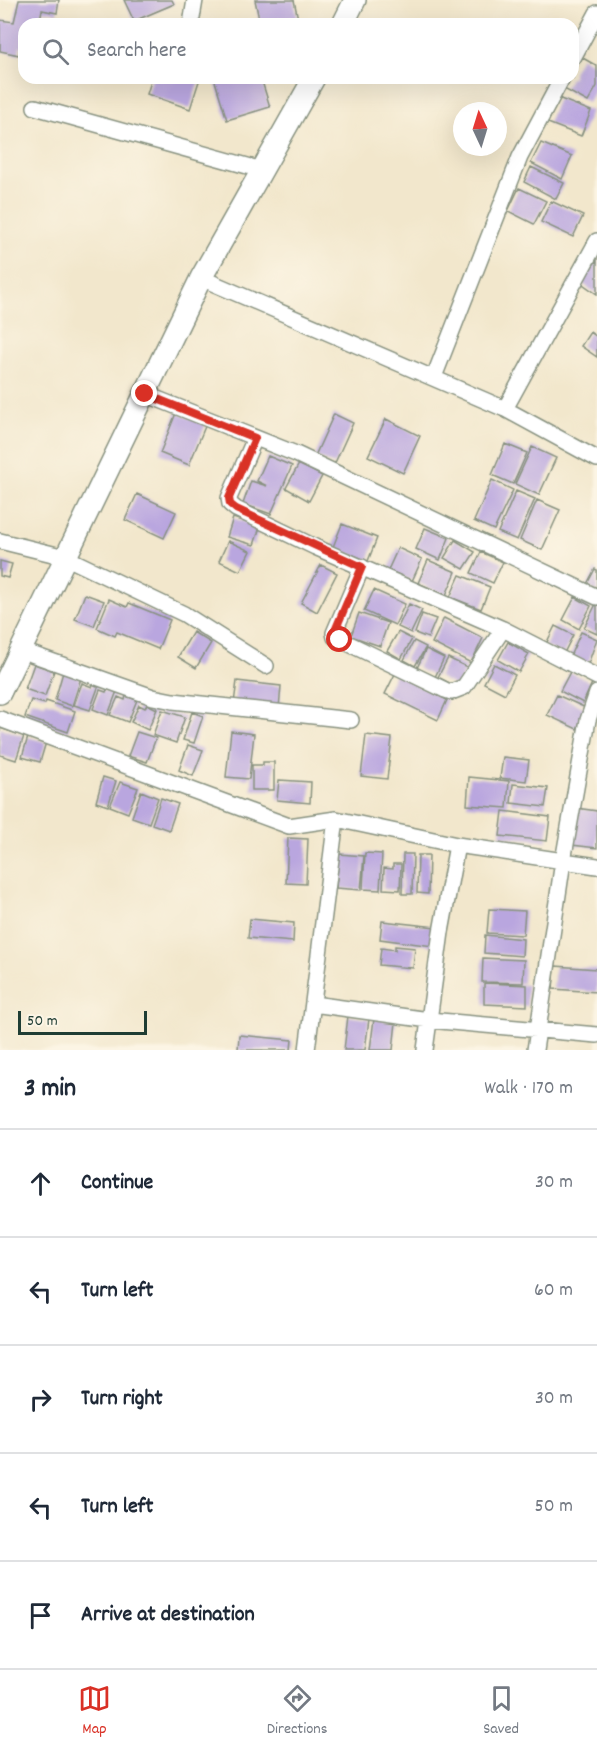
<!DOCTYPE html>
<html lang="en">
<head>
<meta charset="utf-8">
<style>
  :root { --surface:#fff; --page:#f6f6f7; --text:#1f2937; --muted:#747a83; --line:#e0e1e3; --accent:#d93025 }
  body { margin:0; font-family:Dekko,sans-serif; background:var(--page); color:var(--text) }
  .compass { position:absolute; left:453px; top:102px; width:54px; height:54px; border-radius:50%; background:var(--surface); box-shadow:0 6px 24px #0002; rotate:356deg }
  .scale { position:absolute; left:18px; bottom:15px; width:129px; box-sizing:border-box; padding-left:6px; border:3px solid #1f3d34; border-top:0; font-size:16px; line-height:21px; white-space:nowrap; color:#1f3d34; -webkit-text-stroke:4px #fcf5e5; paint-order:stroke }
  .stop { position:absolute; width:18px; height:18px; margin:-14px; border:4px solid #d93025; border-radius:50%; background:#fff }
  .stop.end { background:#d93025; border-color:#fff; box-shadow:0 2px 6px #0008 }
  .list { margin:0; padding:0; list-style:none }
  h2 { display:flex; justify-content:space-between; align-items:center; height:78px; margin:0; padding:0 24px; font-size:26px }
  h2 small { font-size:20px; font-weight:400; color:var(--muted) }
  .list li { display:grid; grid-template-columns:39px 1fr auto; gap:18px; align-items:center; box-sizing:border-box; height:108px; padding:0 24px; border-top:2px solid var(--line) }
  .list b { display:block; font-size:22px; white-space:nowrap }
  .list em { font-size:20px; font-style:normal; color:var(--muted) }
  .icon { flex:none; width:33px; height:33px; fill:none; stroke:currentColor; stroke-width:2; stroke-linecap:round; stroke-linejoin:round }
  .map { position:relative; flex:none; width:597px; height:1050px; overflow:hidden }
  .search { position:absolute; background:var(--surface); box-shadow:0 6px 24px #0002; left:18px; right:18px; top:18px; height:66px; display:flex; align-items:center; gap:15px; box-sizing:border-box; padding:0 21px; border-radius:18px; color:var(--muted); font-size:22px }
  .sheet { height:618px; background:var(--surface) }
  nav { display:flex; justify-content:space-around; align-items:center; box-sizing:border-box; height:84px; border-top:2px solid var(--line); background:var(--surface); font-size:16px; color:var(--muted) }
  nav a { display:grid; justify-items:center; gap:3px }
  nav .on { color:var(--accent) }
  .map>svg:first-child { display:block }
  .building { fill:#b9a6df }
  .lines { fill:none; stroke-linecap:round; stroke-linejoin:round }
  .street-casing { stroke:#889280; stroke-width:18 }
  .secondary-casing { stroke:#889280; stroke-width:24 }
  .street { stroke:#fff; stroke-width:15 }
  .secondary { stroke:#fff; stroke-width:21 }
  .route { stroke:#d93025; stroke-width:8 }
</style>
</head>
<body>
<div class="map">
<svg width="597" height="1050" viewBox="0 0 597 1050">
  <rect width="100%" height="100%" fill="#fcf5e5"/>
  <filter id="ink" filterUnits="userSpaceOnUse"><feTurbulence type="fractalNoise" baseFrequency=".0167" numOctaves="2"/><feDisplacementMap in="SourceGraphic" scale="12" xChannelSelector="R" yChannelSelector="G"/><feConvolveMatrix kernelMatrix="1 2 1 2 8 2 1 2 1" color-interpolation-filters="sRGB"/></filter>
  <filter id="wash" filterUnits="userSpaceOnUse"><feTurbulence type="fractalNoise" baseFrequency=".008" numOctaves="4" result="noise"/><feDisplacementMap in="SourceGraphic" scale="24" xChannelSelector="R" yChannelSelector="G"/><feGaussianBlur stdDeviation="1.35" result="paint"/><feColorMatrix in="noise" values="0 0 0 0 0 0 0 0 0 0 0 0 0 0 0 0 0 1.4 0 .05"/><feComposite in="paint" operator="in"/></filter>
  <g filter="url(#wash)">
    <rect width="100%" height="100%" fill="#f2e7cc"/>
    <g id="blocks">
      <path class="building" d="M19,0h40l-2,13 -15,-3 -3,14h-15v23h-4l-1,8 -19,-4v-31l14,2z
        M124,0h48l2,4 -40,17z
        M255,0h39l5,24h-39z
        M581,57l16,9v20l-9,16 -24,-13 6,-11h3v-6z
        M152,78h48l-10,31 -43,-15z
        M214,78h47l9,29 -43,13z
        M558,98l33,13 -10,25 -33,-13z
        M541,143l31,13 -10,23 -31,-16z
        M531,167l33,16 -8,16 -32,-17z
        M519,188l27,13 -12,23 -26,-13z
        M551,201l32,15 -10,21 -32,-15z
        M597,260v34l-17,-12z
        M590,332l7,5v20l-16,-11z
        M176,413l30,11 -17,41 -29,-12z
        M334,414l19,9 -19,42 -19,-9z
        M386,419l34,17 -17,37 -35,-17z
        M505,444l22,9 -14,31 -21,-9z
        M532,447l24,11 -17,37 -24,-11z
        M268,456l24,10 -21,48 -28,-10 8,-23 16,5 -10,-5z
        M299,464l23,12 -13,25 -23,-13z
        M492,480l21,10 -19,40 -20,-9z
        M516,491l19,8 -18,41 -19,-8z
        M137,494l39,18 -12,26 -39,-18z
        M537,500l23,10 -18,40 -22,-10z
        M233,518l27,9 -6,18 -27,-8z
        M342,524l35,14 -9,23 -35,-14z
        M425,528l24,10 -9,22 -24,-11z
        M455,540l20,12 -11,17 -20,-11z
        M228,541l22,10 -10,20 -21,-10z
        M398,548l24,11 -10,22 -24,-11z
        M481,552l22,10 -10,21 -22,-10z
        M428,560l28,12 -10,23 -28,-12z
        M0,561l12,3 -4,14 -8,-2z
        M321,565l16,8 -20,39 -16,-9z
        M595,569l2,1v22l-11,-6z
        M460,575l30,12 -9,22 -31,-12z
        M374,590l31,14 -10,21 -31,-14z
        M85,594l19,7 -10,25 -19,-7z
        M575,597l16,9 -12,23 -16,-9z
        M109,599l18,8 2,-4 41,17 -12,29 -41,-17 -2,4 -18,-8z
        M597,602v32l-13,-6z
        M409,604l13,6 -11,23 -13,-6z
        M359,613l29,10 -8,23 -29,-10z
        M422,614l14,5 -8,19 -13,-5z
        M444,618l39,20 -12,25 -39,-20z
        M555,626l18,9 -10,20 -18,-9z
        M193,632l18,11 -15,25 -18,-11z
        M398,632l14,7 -11,20 -14,-8z
        M581,632l16,7 -9,25 -18,-8z
        M414,641l12,6 -11,19 -11,-6z
        M508,642l21,12 -10,18 -21,-12z
        M426,649l18,9 -9,19 -18,-9z
        M448,658l19,9 -10,20 -19,-10z
        M34,664l20,7 -9,25 -20,-7z
        M494,664l21,11 -10,19 -21,-11z
        M63,672l18,6 -9,28 -17,-6z
        M570,672l22,11 -9,20 -23,-12z
        M395,674l52,26 -9,20 -53,-26z
        M237,681l44,5 -2,22 -45,-5z
        M82,683l10,4 1,-4 6,2 -9,25 -16,-5z
        M108,688l9,3 -9,24 -15,-6 7,-19 6,2z
        M557,695l29,13 -9,21 -30,-14z
        M126,696l11,4 -9,22 -18,-7 8,-18 7,3z
        M31,700l14,4 1,-3 29,10 -7,21 -43,-15z
        M147,704l10,5 -9,21 -17,-8 8,-17 6,3z
        M162,710l23,7 -9,26 -23,-8z
        M192,712l11,4 -9,27 -11,-3z
        M0,728l24,8 -8,24 -16,-5z
        M231,731l23,3 -5,45 -23,-2z
        M137,732l19,6 -9,24 -19,-6z
        M366,735l26,3 -5,41 -26,-3z
        M28,737l18,5 -6,20 -18,-5z
        M188,745l15,5 -10,26 -14,-6z
        M503,757l26,3 -3,21 -26,-3z
        M263,762h11v28h-22v-25h11z
        M103,777l13,4 -8,25 -12,-4z
        M469,777l40,4 -2,27 -40,-3z
        M279,780l32,2 -1,21 -33,-3z
        M120,782l18,6 -10,25 -18,-7z
        M513,784l35,4 -3,19 -34,-4z
        M141,791l17,7 -9,25 -17,-6z
        M161,798l17,6 -9,26 -17,-6z
        M576,808l21,3v37l-25,-3z
        M503,811l47,6 -3,24 -47,-5z
        M288,838l20,1 -2,45 -20,-1z
        M365,853l17,1 -2,36 -17,-1z
        M339,854l25,2 -3,34 -25,-2z
        M403,854h10l-1,40h-10z
        M418,855h11l-1,39 -11,-1z
        M393,864h8l-1,26 -17,-1 1,-21 9,1z
        M489,909l36,2 -2,24 -36,-2z
        M250,919l44,4 -1,19 -45,-4z
        M382,921l54,6 -3,19 -53,-7z
        M485,935l38,4 -1,17 -38,-3z
        M395,946l20,2 -2,20 -34,-3 2,-17 14,2z
        M483,958l41,2 -1,23 -41,-1z
        M555,966l42,3v23l-44,-3z
        M484,983l43,2v21l-43,-2z
        M348,1016l21,3 -4,31h-21z
        M374,1019l22,3 -3,28h-23z
        M239,1035l53,5 -1,10h-53z"/>
    </g>
  </g>
  <g filter="url(#ink)">
    <use href="#blocks" fill-opacity="0" stroke="#889280" stroke-width="1.5"/>
    <g class="lines">
      <g class="street-casing">
        <path id="street" d="M191,24l4,-24
          M573,58l24,-45
          M35,107l227,63
          M201,278l304,131 92,50
          M434,377l86,-220 42,-79
          M145,394l151,60 301,143
          M505,409l92,-168
          M255,438l-26,60 1,6 6,5 79,38 188,82 94,48
          M0,541l65,16 119,57 82,52
          M362,567l-28,66 1,4 110,53 6,2 13,-5 39,-58
          M20,650l133,47 20,4 178,19
          M0,719l289,107 47,-7 121,26 140,21
          M313,1004l116,16 168,15
          M307,1050l29,-231
          M425,1050l16,-118 16,-87
          M535,1050l28,-189 25,-141 9,-27"/>
      </g>
      <g class="secondary-casing">
        <path id="secondary" d="M343,24l12,-24
          M0,693l201,-415 113,-200"/>
      </g>
      <use href="#street" class="street"/>
      <use href="#secondary" class="secondary"/>
    </g>
  </g>
  <g class="lines" filter="url(#ink)">
    <path class="route" d="M145,394l110,44 -26,60 1,6 6,5 126,58 -28,66 1,4 5,3"/>
  </g>
</svg>
<svg class="compass" viewBox="-18 -18 36 36"><path d="M0-13l5 13h-10z" fill="#e53935"/><path d="M0 13l5-13h-10z" fill="#747a83"/></svg>
<div class="scale">50 m</div>
<div class="stop" style="left:340px;top:640px"></div>
<div class="stop end" style="left:145px;top:394px"></div>
<div class="search"><svg class="icon" aria-label="search" viewBox="0 0 24 24"><circle cx="10" cy="10" r="6"/><path d="M15 15l6 6"/></svg>Search here</div>
</div>
<section class="sheet">
<h2>3 min<small>Walk · 170 m</small></h2>
<ul class="list">
<li><svg class="icon" aria-label="ahead" viewBox="0 0 24 24"><path d="M12 20V5M6 11l6-6 6 6"/></svg><div><b>Continue</b></div><em>30 m</em></li>
<li><svg class="icon" aria-label="left" viewBox="0 0 24 24"><path d="M17 20v-9H6M10 6l-5 5 5 5"/></svg><div><b>Turn left</b></div><em>60 m</em></li>
<li><svg class="icon" aria-label="right" viewBox="0 0 24 24"><path d="M7 20v-9h11M14 6l5 5-5 5"/></svg><div><b>Turn right</b></div><em>30 m</em></li>
<li><svg class="icon" aria-label="left" viewBox="0 0 24 24"><path d="M17 20v-9H6M10 6l-5 5 5 5"/></svg><div><b>Turn left</b></div><em>50 m</em></li>
<li><svg class="icon" aria-label="arrive" viewBox="0 0 24 24"><path d="M6 21V4h12l-3 4 3 4H6"/></svg><div><b>Arrive at destination</b></div></li>
</ul>
</section>
<nav>
<a class="on"><svg class="icon" aria-label="map" viewBox="0 0 24 24"><path d="M3 6l6-2 6 2 6-2v14l-6 2-6-2-6 2zM9 4v14M15 6v14"/></svg>Map</a>
<a><svg class="icon" aria-label="directions" viewBox="0 0 24 24"><path d="M12 3l9 9-9 9-9-9zM9 14v-3h6M13 9l2 2-2 2"/></svg>Directions</a>
<a><svg class="icon" aria-label="saved" viewBox="0 0 24 24"><path d="M7 4h10v16l-5-4-5 4z"/></svg>Saved</a>
</nav>
</body>
</html>
